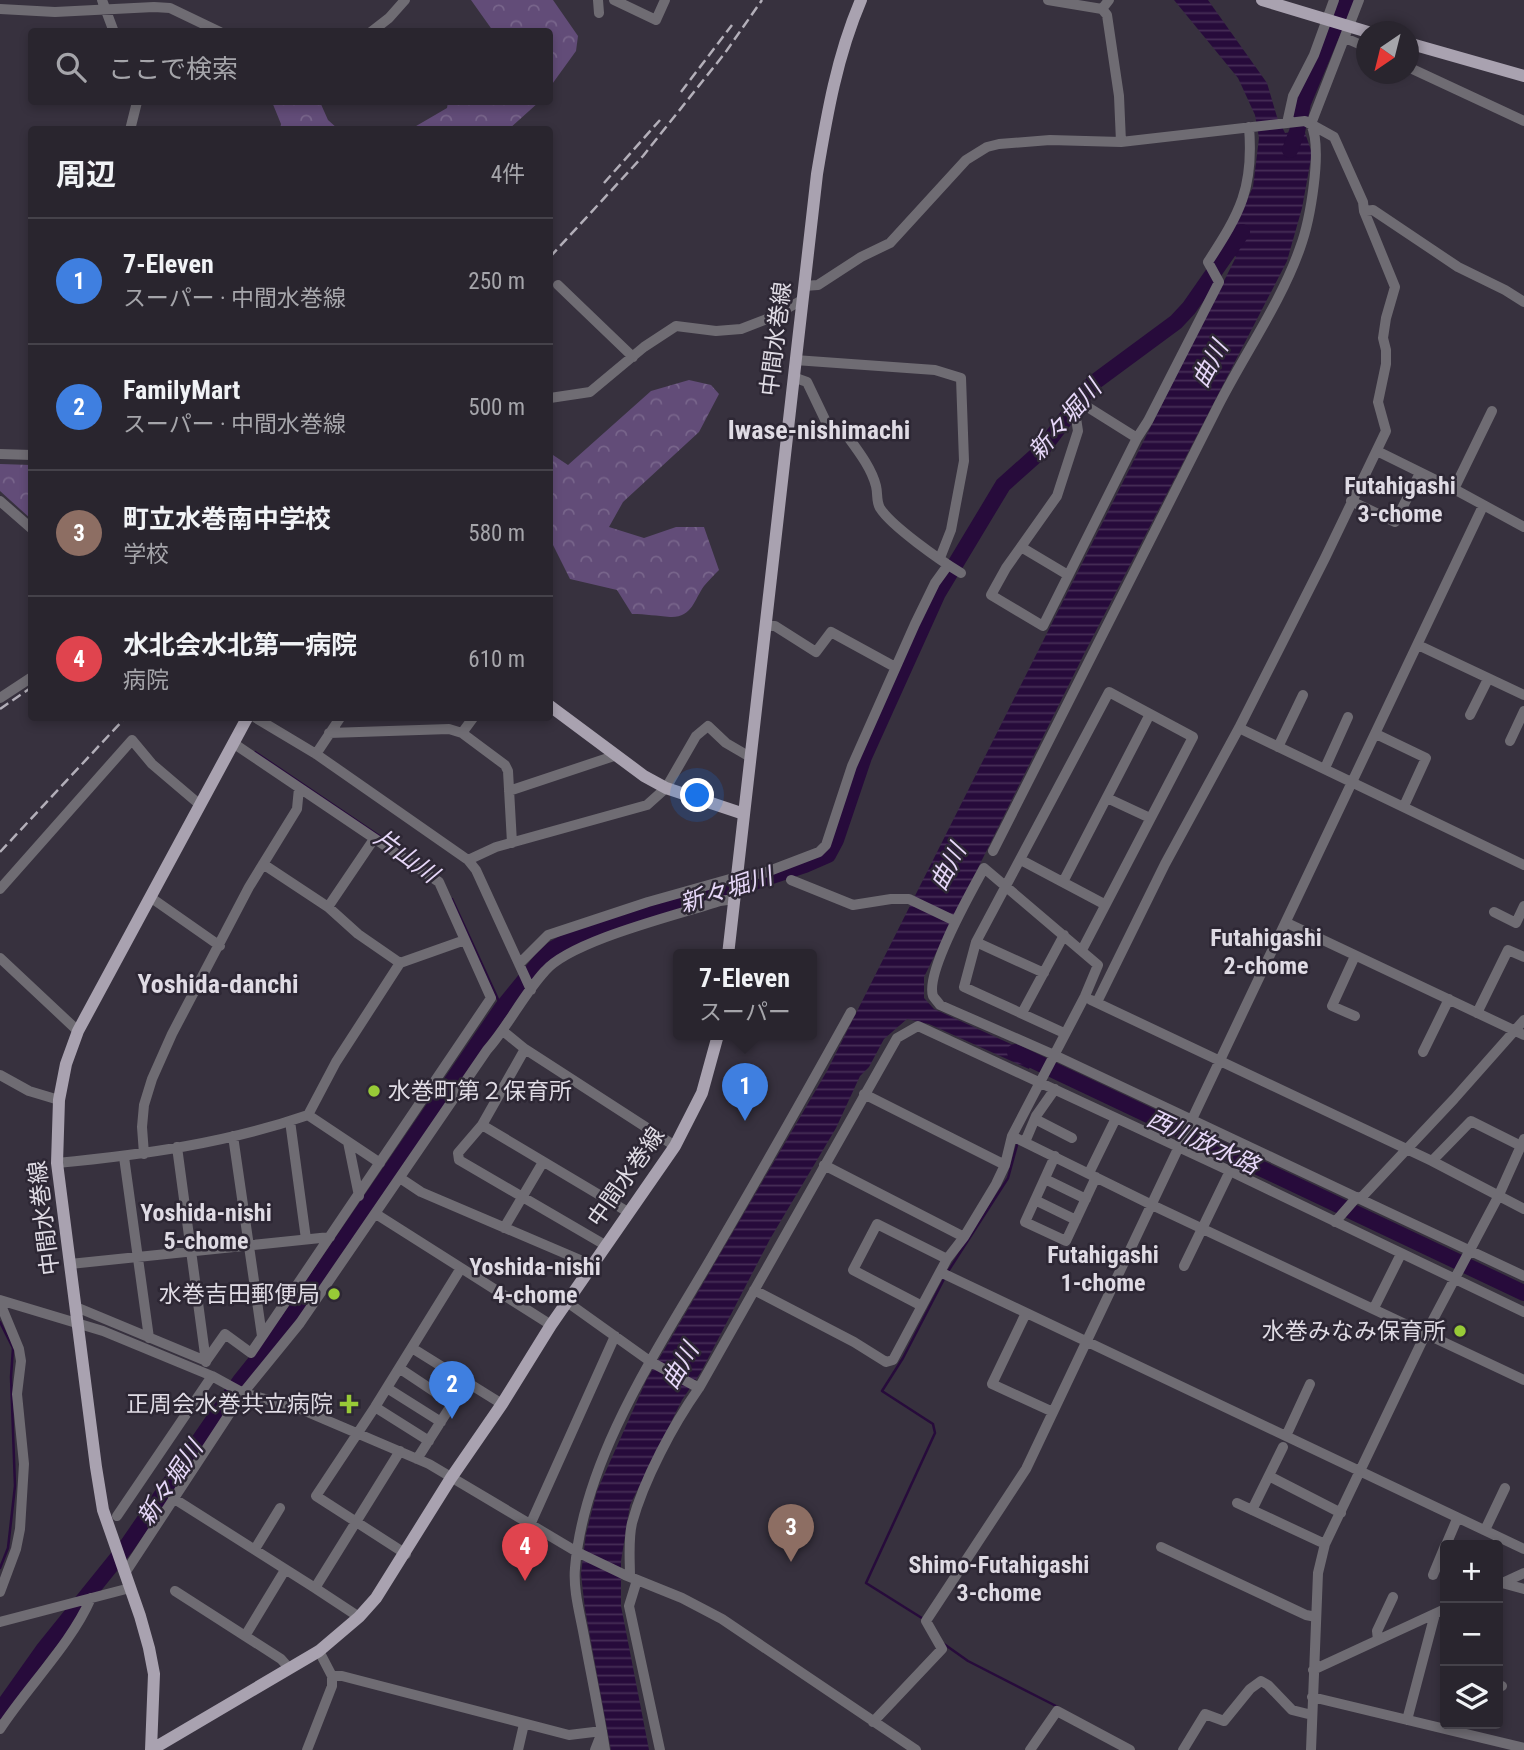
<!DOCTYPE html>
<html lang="ja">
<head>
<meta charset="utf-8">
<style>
  :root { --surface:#29252e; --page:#312d36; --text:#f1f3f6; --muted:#a5a5aa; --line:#45424a; --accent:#98cb37 }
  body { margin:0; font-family:"Roboto Condensed","Noto Sans JP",sans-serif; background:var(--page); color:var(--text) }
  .controls { position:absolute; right:21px; bottom:21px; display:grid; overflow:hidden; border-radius:7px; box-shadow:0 4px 10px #0003 }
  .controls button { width:63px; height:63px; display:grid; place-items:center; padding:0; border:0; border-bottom:2px solid var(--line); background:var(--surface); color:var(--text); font:35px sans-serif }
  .compass { position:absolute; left:1356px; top:21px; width:63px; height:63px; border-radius:50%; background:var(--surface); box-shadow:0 4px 10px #0003; rotate:215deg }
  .you { position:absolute; left:698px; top:796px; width:24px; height:24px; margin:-18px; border:5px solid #fff; border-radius:50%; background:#1a73e8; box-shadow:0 0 0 10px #1a73e833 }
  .badge { display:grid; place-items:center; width:46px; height:46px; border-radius:50%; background:var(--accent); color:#fff; font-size:23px; font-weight:700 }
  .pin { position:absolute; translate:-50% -58px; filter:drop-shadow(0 2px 4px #0008) }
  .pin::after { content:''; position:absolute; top:37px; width:24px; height:21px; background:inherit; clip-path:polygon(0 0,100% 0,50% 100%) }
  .popup { position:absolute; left:673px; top:949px; width:144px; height:91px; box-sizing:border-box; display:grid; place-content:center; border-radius:7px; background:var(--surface); filter:drop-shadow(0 2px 5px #0005); font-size:23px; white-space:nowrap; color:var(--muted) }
  .popup b { font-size:26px; color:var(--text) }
  .popup::after { content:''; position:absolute; left:50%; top:100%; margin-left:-14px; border:14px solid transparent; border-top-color:var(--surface) }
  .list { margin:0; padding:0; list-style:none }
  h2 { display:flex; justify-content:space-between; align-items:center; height:91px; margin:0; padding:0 28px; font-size:30px }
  h2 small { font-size:23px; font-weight:400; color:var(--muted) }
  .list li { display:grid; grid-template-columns:46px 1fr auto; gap:21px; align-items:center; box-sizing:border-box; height:126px; padding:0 28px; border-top:2px solid var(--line) }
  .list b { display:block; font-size:26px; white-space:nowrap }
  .list p { margin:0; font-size:23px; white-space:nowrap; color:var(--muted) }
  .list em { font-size:23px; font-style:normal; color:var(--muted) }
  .icon { flex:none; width:38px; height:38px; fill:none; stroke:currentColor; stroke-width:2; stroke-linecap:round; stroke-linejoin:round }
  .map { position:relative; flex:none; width:1524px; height:1750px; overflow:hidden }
  .search { position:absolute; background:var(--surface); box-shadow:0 4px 10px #0003; left:28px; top:28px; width:525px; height:77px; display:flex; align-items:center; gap:18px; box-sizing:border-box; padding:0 24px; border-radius:7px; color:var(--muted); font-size:26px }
  .panel { position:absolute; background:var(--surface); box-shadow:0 4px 10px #0003; left:28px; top:126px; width:525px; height:595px; border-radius:7px }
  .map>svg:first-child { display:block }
  .forest { fill:url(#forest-crowns) }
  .water { fill:url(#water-rules) }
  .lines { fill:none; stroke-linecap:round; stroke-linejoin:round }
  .stream { stroke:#270b3b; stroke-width:2.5 }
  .river { stroke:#270b3b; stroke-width:16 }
  .minor { stroke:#6f6c73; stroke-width:10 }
  .major { stroke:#a9a2b0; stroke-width:12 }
  .rail { stroke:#b3afb9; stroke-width:2.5; stroke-dasharray:10 5; stroke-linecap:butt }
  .poi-dot { fill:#98cb37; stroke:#2d2734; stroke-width:2.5 }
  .labels { text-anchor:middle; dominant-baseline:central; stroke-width:5; stroke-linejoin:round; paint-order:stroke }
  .street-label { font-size:23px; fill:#dfdbe4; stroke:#2d2734 }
  .poi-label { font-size:23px; fill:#dfdbe4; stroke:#2d2734; text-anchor:end }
  .water-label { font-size:24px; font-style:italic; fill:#e7d8f9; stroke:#2d2734 }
  .neighbourhood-label { font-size:24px; font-weight:bold; fill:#dfdbe4; stroke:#2d2734 }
  .quarter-label { font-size:26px; font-weight:bold; fill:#dfdbe4; stroke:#2d2734 }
</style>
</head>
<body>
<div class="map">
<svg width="1524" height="1750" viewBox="0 0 1524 1750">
  <defs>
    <pattern id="forest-crowns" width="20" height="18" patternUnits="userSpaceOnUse" patternTransform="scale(1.75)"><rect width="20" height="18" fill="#624c78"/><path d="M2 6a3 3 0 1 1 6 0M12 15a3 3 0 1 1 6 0" fill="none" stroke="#78658b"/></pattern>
    <pattern id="water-rules" width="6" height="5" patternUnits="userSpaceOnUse" patternTransform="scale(1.75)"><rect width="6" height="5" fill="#270b3b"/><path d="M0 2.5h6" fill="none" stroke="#462e57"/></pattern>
  </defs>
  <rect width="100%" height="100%" fill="#37313e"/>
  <path class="forest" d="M471,0h82l25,36 -2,15 -26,36v-55l-57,-1z
    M272,102h48l8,18 10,9h-58l1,-5z
    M448,102h91l-30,27h-98l36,-21z
    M689,380l22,5 8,9 -20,38 -76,70 -14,25 35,11 32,-11h28l15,43c-5,5 -10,10 -15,16 -10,14 -12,32 -34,31 -13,-1 -24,-3 -38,-3l-15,-24 -47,-11 -20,-40 2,-38 -2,-3v-45l18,12 83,-74z
    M0,464l31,1v54l-31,-28z"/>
  <path class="water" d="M1174,0h34l59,83 10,34 8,16 19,-3 8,23 -10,55 -15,53 -202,391 -161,325v21l10,11 101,46 -6,14 -100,-45 -22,-5 -23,20 -15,28 -9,9 -24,52 -66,111 -69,133 -19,28 -52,105 -9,56v45l28,144h-38l-26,-141 -4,-35 5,-40 11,-43 49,-110 181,-310 409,-814 -10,-12 27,-58 6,-49 -4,-23 -17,-37z"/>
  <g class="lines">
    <path class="stream" d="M255,752l148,100
      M452,899l50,109
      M947,1273l61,-95 9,-33
      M0,1322l13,26 -2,29 4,109 -7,62 -8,20
      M925,1620l-59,-37 69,-150 -2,-9 -51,-33 21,-33 41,-79
      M944,1644l24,17 90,46"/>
    <path class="river" d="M1290,150l7,-18 6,-29 43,-103
      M1015,1052l509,241
      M0,1711l43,-61 83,-103 114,-166 48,-60 214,-313 39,-48 12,-11 18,-10 177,-55 57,-19 23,-10 8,-15 28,-83 74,-164 65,-108 38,-34 51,-67 84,-62 13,-14 53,-76"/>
    <path class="minor" d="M102,0l12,32
      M598,0l1,13
      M614,0l42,20 9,-20
      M1048,0l54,9 5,6 12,81 2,46
      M0,9l55,3 99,-5 16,1 50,24
      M1102,9l7,-9
      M371,32l18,-14 16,-18
      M1345,38l21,9
      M1408,67l116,54
      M1287,123l6,-27 21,-41 20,-55
      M130,130l7,-28
      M1364,211l9,-1 85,57 47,23 19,12
      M558,285l75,72
      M804,286l14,-1 43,-28 29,-14 76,-83 21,-13 12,-3 51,-4 71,2 184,-21 29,16 29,65 1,9 31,76 -9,31 -3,20 3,12v14l-8,38 8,29 -61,127 -86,170 -74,136 -68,138
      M795,360l140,10 26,8 3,83 -13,69 -11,28
      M793,377l14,5 22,46 14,2c12,17 28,36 33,56 2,8 0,15 4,22 11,18 61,53 81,65
      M550,398l40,-6 54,-45 32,-21 40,5 25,-2 31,-12 30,-17
      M1086,406l51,32
      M1076,418l2,13 -21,65 -51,72 -15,27 52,31 94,-188 11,-17 71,-139 -11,-20c32,-49 46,-74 41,-135
      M1377,451l77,38 70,38
      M0,454l32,1
      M1454,489l38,-78
      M0,501l32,28
      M1351,501l44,21 25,-49
      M1021,547l47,28
      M765,626h10l41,26 15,-20 64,35
      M1418,645l106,50
      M0,698l32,-21
      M1470,715l18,-36
      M256,718l60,36 152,106 8,10 55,120
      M1239,728l285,137
      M329,733l120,-4 13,4 43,32 3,6 4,72
      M462,733l11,-15
      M1376,734l50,24 -22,48
      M1510,741l14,-30
      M1278,747l25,-52
      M316,754l24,-36
      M1325,768l23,-51
      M509,791l105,-35
      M1107,798l43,20
      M993,851c73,-147 148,-293 222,-439 26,-53 66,-109 85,-164 10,-27 23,-99 11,-124l48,-124
      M468,860l28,-13 151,-42 19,-17 30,-52 12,-10 18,17 24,14
      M1021,860l83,44
      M263,864l65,43 30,27 42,29
      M791,880l62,25 38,-6h18l46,22
      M1063,882l87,-168
      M0,889l132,-149 20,24 47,40
      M150,897l70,49
      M328,907l46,-68
      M1494,912l22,11 8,-17
      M1287,923l237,112
      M976,942l68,31
      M0,958l78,73
      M519,964l29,-29 100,-33 89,-25 27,-4 55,-21 7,-7 26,-79 63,-142 20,-41 13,-18
      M1091,1000l341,161 92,48
      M1022,1013l42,-78
      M1477,1013l31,-63 16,7
      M1355,1016l-23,-10 23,-50
      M503,1031l22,18 150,97
      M1064,1033l-100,-46 12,-45 133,-250 84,45 -111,213
      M525,1049l-43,76 -24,28 1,7 146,85
      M1423,1052l26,-53
      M0,1075l29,16 30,9
      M864,1094l141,71
      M308,1115l72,48
      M1035,1119l37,19
      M290,1121l16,118
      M482,1125l146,87
      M233,1136l29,200
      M1012,1136l140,69 372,175
      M348,1142l11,54
      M1025,1142l11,-26 19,-27
      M177,1147l29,215
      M144,1154l-2,-27 2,-22 8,-26 20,-45 77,-147 48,-78 2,-21
      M1055,1156l-30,66 41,19 30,-64
      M124,1157l25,181
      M1432,1161l39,-40 50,25
      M57,1163c85,-8 170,-20 251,-48l28,-53 64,-99 65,-23
      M824,1165l140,72
      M1089,1173l27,-55
      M400,1178l21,14 171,73
      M1045,1179l41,20
      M1360,1199l164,77
      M1035,1200l41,20
      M376,1214l175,111
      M1335,1222l22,-25
      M504,1228l39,-66
      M70,1264l260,-27
      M1184,1266l46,-95
      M940,1272l584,277
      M754,1290l100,52 32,20 7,-2 54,-101 17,-22 32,-53 9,-19 7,-29 73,-140 13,-31 -114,-97c-12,22 -59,104 -51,128 2,3 5,6 7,9l112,49 308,145 94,-100 70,-79
      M0,1300l103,31 109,45 31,17 55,15 131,56 148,88 48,23 57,23 40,21 194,131
      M567,1302l84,60 48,26
      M0,1303l19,46 2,12 -4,33 7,70 -4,65 -4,20 -16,43
      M922,1306l-69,-36 24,-46 70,35
      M76,1307l130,54 19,-27 26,19 240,-355 -52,-116 -206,-139
      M1374,1308l27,-54
      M1026,1313l-34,71 61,28
      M412,1348l90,56
      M399,1368l54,36
      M387,1388l54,34
      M375,1407l54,34
      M1286,1436l24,-52
      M417,1459l49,-77
      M1269,1476l72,37
      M173,1498l142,90 85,-137
      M1237,1503l88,41
      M1252,1510l31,-63
      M117,1516l95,-140
      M530,1525l85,-189
      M1485,1530l20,-42
      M1446,1545l11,-26
      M1161,1547l145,68 10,2
      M255,1549l25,-41
      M406,1554l-90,-58 59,-89 86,-139
      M125,1573l118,-180 57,-70 187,-273c22,-25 36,-55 58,-79 27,-31 133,-56 175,-70l14,-2
      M1433,1575l12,-29
      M630,1577c0,-17 -2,-37 2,-54 12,-44 41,-98 67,-135l198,-350 21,-12 312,145 294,141
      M637,1580l-8,26 31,144
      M1502,1583l22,6
      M1498,1585l26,-12
      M315,1588l44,29
      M175,1591l106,68 8,9
      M0,1622l130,-34
      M245,1636l40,-66
      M1378,1640l-1,-9 16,-34
      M1313,1670l132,-61
      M332,1676h10l227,59 33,-4
      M1498,1685l4,1
      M1312,1697l212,51
      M1407,1720l28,-106
      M873,1722l69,-73 -16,-28 100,-152 457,-963
      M0,1729c28,-43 71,-85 91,-131
      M307,1750l25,-64v-10l-13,-25
      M518,1750l6,-26
      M595,1750l7,-18
      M605,1750c-6,-38 -14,-76 -21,-114 -4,-22 -11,-46 -9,-68 9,-109 81,-216 135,-308 48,-82 95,-165 141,-248
      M1030,1750l27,-39 73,39
      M1183,1750l22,-36 19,7 26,-32 11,-8 7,4 24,25 20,5
      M1311,1750l7,-177 7,-29 101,-211 72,-136 26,-58"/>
    <path class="major" d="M1262,0l106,32
      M1408,43l116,33
      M550,706l94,70 22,12 78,26
      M728,955l89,-781c10,-60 20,-118 44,-174
      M151,1750l3,-76 -5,-26 -9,-32 -37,-106 -7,-43 -39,-304 2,-63 7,-36 12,-33 169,-313
      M151,1750l168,-99 40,-34 17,-19 75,-120 51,-74 49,-79 124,-179 27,-53 16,-58"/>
    <path class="rail" d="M681,92l51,-67
      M604,183l56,-63
      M550,257l93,-101 82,-103 37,-53
      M0,709l32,-22
      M0,852l125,-134"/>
  </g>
  <g class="poi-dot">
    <circle cx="374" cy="1091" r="7"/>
    <circle cx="334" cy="1294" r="7"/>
    <circle cx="1460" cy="1331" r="7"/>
    <path d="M345.5 1393.5h7v7h7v7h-7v7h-7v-7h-7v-7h7z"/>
  </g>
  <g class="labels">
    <g class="street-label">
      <text transform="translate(776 339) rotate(-83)">中間水巻線</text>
      <text transform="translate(626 1177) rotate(-55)">中間水巻線</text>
      <text transform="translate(44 1218) rotate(-97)">中間水巻線</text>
    </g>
    <g class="poi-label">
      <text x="388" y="1091" text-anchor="start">水巻町第２保育所</text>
      <text x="320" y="1294">水巻吉田郵便局</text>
      <text x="1446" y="1331">水巻みなみ保育所</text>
      <text x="333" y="1404">正周会水巻共立病院</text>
    </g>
    <g class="water-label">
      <text transform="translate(1210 364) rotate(-62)">曲川</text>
      <text transform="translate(1065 420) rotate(-49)">新々堀川</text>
      <text transform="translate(406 856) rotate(36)">片山川</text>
      <text transform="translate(948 867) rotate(-62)">曲川</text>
      <text transform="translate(726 890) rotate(-18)">新々堀川</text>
      <text transform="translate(1203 1142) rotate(25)">西川放水路</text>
      <text transform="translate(680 1366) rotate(-60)">曲川</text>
      <text transform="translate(170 1483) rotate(-56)">新々堀川</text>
    </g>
    <g class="neighbourhood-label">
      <text x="1400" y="486">Futahigashi<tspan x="1400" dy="28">3-chome</tspan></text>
      <text x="1266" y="938">Futahigashi<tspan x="1266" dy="28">2-chome</tspan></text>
      <text x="206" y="1213">Yoshida-nishi<tspan x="206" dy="28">5-chome</tspan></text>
      <text x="1103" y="1255">Futahigashi<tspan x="1103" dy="28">1-chome</tspan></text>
      <text x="535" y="1267">Yoshida-nishi<tspan x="535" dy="28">4-chome</tspan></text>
      <text x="999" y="1565">Shimo-Futahigashi<tspan x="999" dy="28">3-chome</tspan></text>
    </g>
    <g class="quarter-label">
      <text x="819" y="430">Iwase-nishimachi</text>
      <text x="218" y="984">Yoshida-danchi</text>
    </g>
  </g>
</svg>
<div class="controls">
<button>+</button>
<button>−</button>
<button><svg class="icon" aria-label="layers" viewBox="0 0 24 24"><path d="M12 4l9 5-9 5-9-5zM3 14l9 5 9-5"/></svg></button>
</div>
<svg class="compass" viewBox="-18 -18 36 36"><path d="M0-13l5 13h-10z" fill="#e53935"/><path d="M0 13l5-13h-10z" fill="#a5a5aa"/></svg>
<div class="you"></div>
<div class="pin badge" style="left:745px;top:1121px;background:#3f7fe0">1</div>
<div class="popup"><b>7-Eleven</b>スーパー</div>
<div class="pin badge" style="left:452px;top:1419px;background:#3f7fe0">2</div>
<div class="pin badge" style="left:791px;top:1562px;background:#8d6e63">3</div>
<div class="pin badge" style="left:525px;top:1581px;background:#e0444e">4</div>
<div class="search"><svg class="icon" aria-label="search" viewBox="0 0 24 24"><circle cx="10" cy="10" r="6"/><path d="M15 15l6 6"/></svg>ここで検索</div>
<section class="panel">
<h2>周辺<small>4件</small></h2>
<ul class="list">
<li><span class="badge" style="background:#3f7fe0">1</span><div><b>7-Eleven</b><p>スーパー · 中間水巻線</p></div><em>250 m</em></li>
<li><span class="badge" style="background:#3f7fe0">2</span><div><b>FamilyMart</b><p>スーパー · 中間水巻線</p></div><em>500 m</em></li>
<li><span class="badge" style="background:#8d6e63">3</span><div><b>町立水巻南中学校</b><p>学校</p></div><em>580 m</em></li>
<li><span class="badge" style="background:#e0444e">4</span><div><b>水北会水北第一病院</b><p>病院</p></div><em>610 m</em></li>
</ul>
</section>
</div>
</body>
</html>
